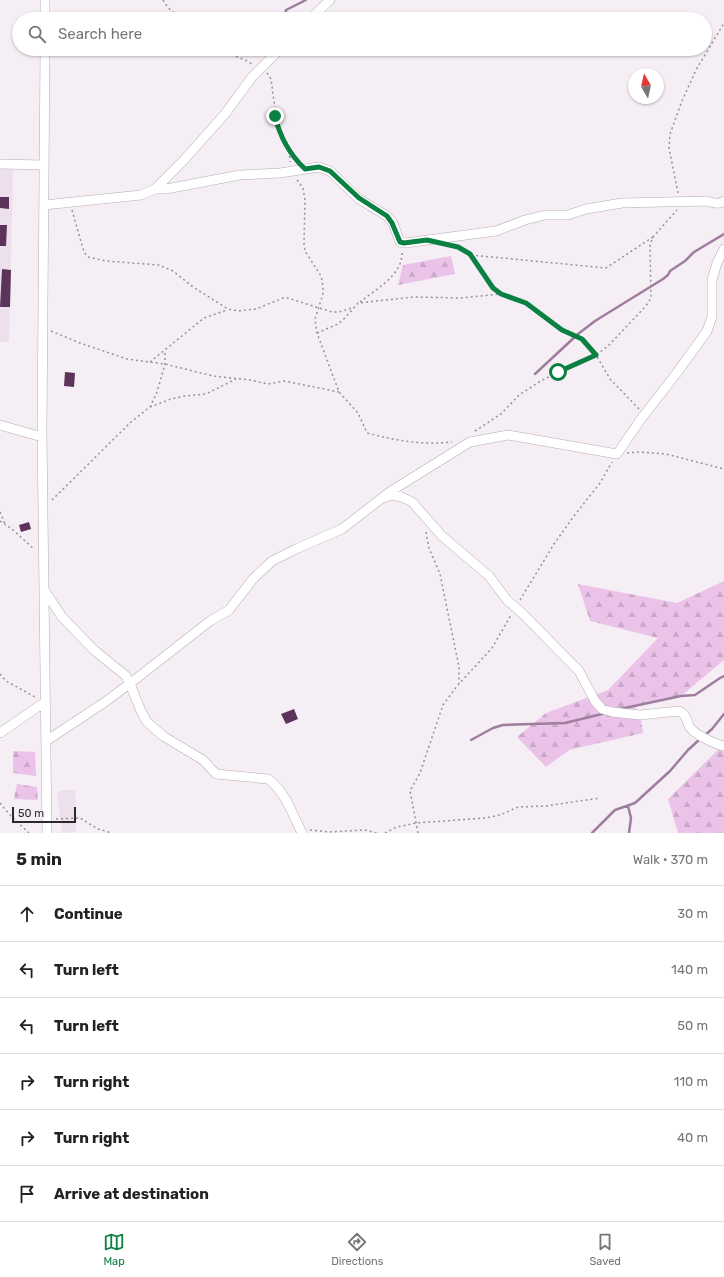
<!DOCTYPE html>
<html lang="en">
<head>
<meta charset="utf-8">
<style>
  :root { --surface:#fff; --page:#f2f2f2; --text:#222; --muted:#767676; --line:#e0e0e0; --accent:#0b8043 }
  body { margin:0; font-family:Rubik,sans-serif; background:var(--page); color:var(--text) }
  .compass { position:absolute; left:628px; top:68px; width:36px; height:36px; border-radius:50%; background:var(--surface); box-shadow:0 1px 3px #0004; rotate:351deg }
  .scale { position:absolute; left:12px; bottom:10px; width:64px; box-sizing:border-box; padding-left:4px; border:2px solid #2b282a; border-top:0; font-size:11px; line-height:14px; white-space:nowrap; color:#2b282a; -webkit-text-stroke:3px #f5eef5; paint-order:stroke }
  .stop { position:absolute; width:12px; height:12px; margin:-9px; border:3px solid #0b8043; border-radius:50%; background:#fff }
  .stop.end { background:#0b8043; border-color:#fff; box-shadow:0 1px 4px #0008 }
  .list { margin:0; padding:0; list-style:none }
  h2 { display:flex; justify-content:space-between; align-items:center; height:52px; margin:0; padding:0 16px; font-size:17px }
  h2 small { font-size:13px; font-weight:400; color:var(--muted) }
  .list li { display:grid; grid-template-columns:26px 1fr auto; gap:12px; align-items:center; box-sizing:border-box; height:56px; padding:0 16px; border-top:1px solid var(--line) }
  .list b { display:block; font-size:15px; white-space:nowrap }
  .list em { font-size:13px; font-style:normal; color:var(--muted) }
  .icon { flex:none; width:22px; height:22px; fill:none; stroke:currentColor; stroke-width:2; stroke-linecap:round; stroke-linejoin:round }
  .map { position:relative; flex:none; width:724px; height:833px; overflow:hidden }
  .search { position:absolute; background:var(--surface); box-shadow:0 1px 3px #0004; left:12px; right:12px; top:12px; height:44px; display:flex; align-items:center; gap:10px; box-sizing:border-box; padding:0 14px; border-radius:22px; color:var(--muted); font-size:15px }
  .sheet { height:388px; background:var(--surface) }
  nav { display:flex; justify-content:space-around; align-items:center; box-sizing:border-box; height:56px; border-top:1px solid var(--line); background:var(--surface); font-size:11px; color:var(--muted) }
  nav a { display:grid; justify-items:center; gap:2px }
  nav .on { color:var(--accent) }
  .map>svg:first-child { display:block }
  .built { fill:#ede0ec }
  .forest { fill:url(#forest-firs) }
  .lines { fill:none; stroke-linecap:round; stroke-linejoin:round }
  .stream { stroke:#9f7d9e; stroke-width:2.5 }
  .building { fill:#5b335b }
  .minor-casing { stroke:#b4adb4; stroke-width:10 }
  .path { stroke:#979296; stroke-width:1.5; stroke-dasharray:2 3; stroke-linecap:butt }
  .minor { stroke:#fff; stroke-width:9 }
  .route { stroke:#0b8043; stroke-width:5 }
</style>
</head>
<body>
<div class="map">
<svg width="724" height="833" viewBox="0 0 724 833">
  <defs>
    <pattern id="forest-firs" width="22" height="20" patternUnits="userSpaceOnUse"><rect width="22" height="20" fill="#ebc3e9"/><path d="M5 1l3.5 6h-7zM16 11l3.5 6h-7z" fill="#caa8c8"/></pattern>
  </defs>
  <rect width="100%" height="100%" fill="#f5eef5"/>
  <path class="built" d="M0,169h13l-4,173h-9z
    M65,790h10l1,10v32l-14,1 -5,-41z"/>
  <path class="forest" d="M451,256l4,18 -57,11 5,-20z
    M724,581v79l-43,36 -47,9 6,10 3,18 -74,17 -23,17 -29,-30 29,-24 62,-23 50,-52 -68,-17 -12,-37 99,19z
    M722,746h2v87h-46l-10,-34z
    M13,751l22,1 1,24 -23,-3z
    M17,784l20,3 1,13 -24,-1z"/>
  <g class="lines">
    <path class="stream" d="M275,19l10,-4
      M284,19l2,-9 20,-10
      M266,52l2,-3
      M141,54h27l26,-5
      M535,374l43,-40 17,-13 68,-42 5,-4 2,-4 15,-10 9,-9 30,-18
      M620,709l61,-13 14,-1 25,-17 4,-2
      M704,736l8,-7 12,-15
      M471,740l22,-12 10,-3 62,-2 41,-10
      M628,806l3,12 -2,15
      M592,833l23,-23 20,-7 35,-32 18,-21 12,-11"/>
  </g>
  <path class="building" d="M0,197h9v12l-9,-1z
    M0,225h7l-1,21h-6z
    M2,269l9,1 -1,37h-10z
    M65,372l10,1 -1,14 -10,-1z
    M29,522l2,7 -10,3 -2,-7z
    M294,709l4,10 -12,5 -5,-10z"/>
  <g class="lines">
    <g class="minor-casing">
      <path id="minor" d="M45,19v-19
        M310,19l20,-19
        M45,49l-3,383 5,401
        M0,164l44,1
        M155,189h11l74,-14 40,-2 39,-6 11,4 29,28 28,17 6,7 7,19 5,1 91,-12 29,-11 20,-5h23l18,-6 36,-6 85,-2c7,2 11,4 17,0
        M44,205l97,-10 14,-6 28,-28 42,-47 27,-37 28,-28
        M0,425l42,12
        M383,498l8,-3 11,2 10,5 30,34 47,40 18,24 16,14 56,57 16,30 7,8 10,3 28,3 39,-4c8,4 7,8 10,15 4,8 26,18 35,20
        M45,591l17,26 32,33 32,26 4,8 11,27 6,11 16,14 40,24 13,14 52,5c17,12 25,36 34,54
        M0,733l45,-31
        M46,741l59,-39 32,-24 73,-57 19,-11 24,-31 19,-18 26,-13 44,-19 49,-38 79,-49 38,-7 109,19 24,-35 35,-45 31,-43 5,-14v-37l5,-17 7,-14"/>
    </g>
    <path class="path" d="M163,0c7,12 12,14 24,19
      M223,49c8,7 20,9 29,15
      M267,73l4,6 6,45 12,27 9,11
      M289,151l1,11
      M297,180l6,8 2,12 -1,44 1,7 16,25 2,10v8l-8,25 2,14 22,59 19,21 9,20c30,8 54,12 85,9
      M678,193l-9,-45 1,-14 12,-33 14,-31 28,-47
      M72,210l12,42 4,5 18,4 53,4 14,6 20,16 35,22 10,2 18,-2 27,-11h5l44,14h7l16,-5
      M455,246l15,9 23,33 8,6 25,9 36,27 20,9 14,16 14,24 29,30
      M471,255l135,13 47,-31
      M360,302c16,-13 43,-27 42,-50
      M51,331l29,12 47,16 38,5 48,12 37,4 18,4 16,-3 55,11
      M317,333l21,-9 7,-6 13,-15 56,-6 47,1 40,-4
      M150,362l54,-44 23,-8
      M150,407l21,-8 14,-3 21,-2 30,-15
      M475,431l26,-17 18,-19 20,-13 19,-10 38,-17 12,-9 38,-40 5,-8 -1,-53 3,-8 24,-27
      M627,453l13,-1 26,2 58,15
      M52,500l79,-78 19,-15 7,-15 8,-28v-13
      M0,512l5,12
      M0,521l12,8 22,20
      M426,532l3,16 11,26 19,93v16
      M520,600l34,-56 20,-28 26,-33 12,-21
      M0,674l6,7 31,17
      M0,803l9,11 20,19
      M56,819l24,-1 18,11 14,4
      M310,830l19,2 36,-2 12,3
      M385,833l12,-6 19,-4 69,-5 15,-3 18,-8 28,-1 54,-8
      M418,833l-8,-42 10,-18 23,-68 14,-19 35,-38 19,-33"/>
    <use href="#minor" class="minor"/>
  </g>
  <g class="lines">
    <path class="route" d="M275,116c5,21 15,39 30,53l14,-2 11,4 29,27 28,18 5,7 8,19 4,1 23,-3 31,7 12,7 23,34 8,6 25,9 36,27 20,9 14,16 -38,17"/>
  </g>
</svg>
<svg class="compass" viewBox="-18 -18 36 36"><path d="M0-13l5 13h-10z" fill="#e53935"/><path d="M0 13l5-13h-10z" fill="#767676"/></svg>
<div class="scale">50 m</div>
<div class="stop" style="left:558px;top:372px"></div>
<div class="stop end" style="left:275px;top:116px"></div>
<div class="search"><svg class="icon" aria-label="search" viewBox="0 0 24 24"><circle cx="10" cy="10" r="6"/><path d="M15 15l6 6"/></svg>Search here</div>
</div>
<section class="sheet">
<h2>5 min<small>Walk · 370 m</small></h2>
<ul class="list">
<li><svg class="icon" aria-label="ahead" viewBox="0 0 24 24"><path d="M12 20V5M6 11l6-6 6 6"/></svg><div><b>Continue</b></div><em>30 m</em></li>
<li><svg class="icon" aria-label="left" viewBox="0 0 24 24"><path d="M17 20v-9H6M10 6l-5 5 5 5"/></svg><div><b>Turn left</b></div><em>140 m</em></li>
<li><svg class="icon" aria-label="left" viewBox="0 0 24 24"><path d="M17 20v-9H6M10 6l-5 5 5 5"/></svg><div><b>Turn left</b></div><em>50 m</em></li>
<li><svg class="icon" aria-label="right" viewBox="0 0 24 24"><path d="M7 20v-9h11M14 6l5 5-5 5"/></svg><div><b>Turn right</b></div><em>110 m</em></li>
<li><svg class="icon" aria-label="right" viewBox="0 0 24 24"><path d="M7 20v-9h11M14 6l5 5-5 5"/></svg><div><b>Turn right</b></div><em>40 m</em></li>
<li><svg class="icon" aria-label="arrive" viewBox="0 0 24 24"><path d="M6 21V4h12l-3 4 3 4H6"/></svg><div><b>Arrive at destination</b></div></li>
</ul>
</section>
<nav>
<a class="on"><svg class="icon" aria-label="map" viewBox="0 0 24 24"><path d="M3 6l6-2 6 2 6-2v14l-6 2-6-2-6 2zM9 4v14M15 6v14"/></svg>Map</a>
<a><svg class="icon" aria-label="directions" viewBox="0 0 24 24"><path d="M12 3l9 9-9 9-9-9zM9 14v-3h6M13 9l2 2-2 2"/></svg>Directions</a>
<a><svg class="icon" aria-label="saved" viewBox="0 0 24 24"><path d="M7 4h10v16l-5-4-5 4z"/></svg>Saved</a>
</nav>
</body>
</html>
